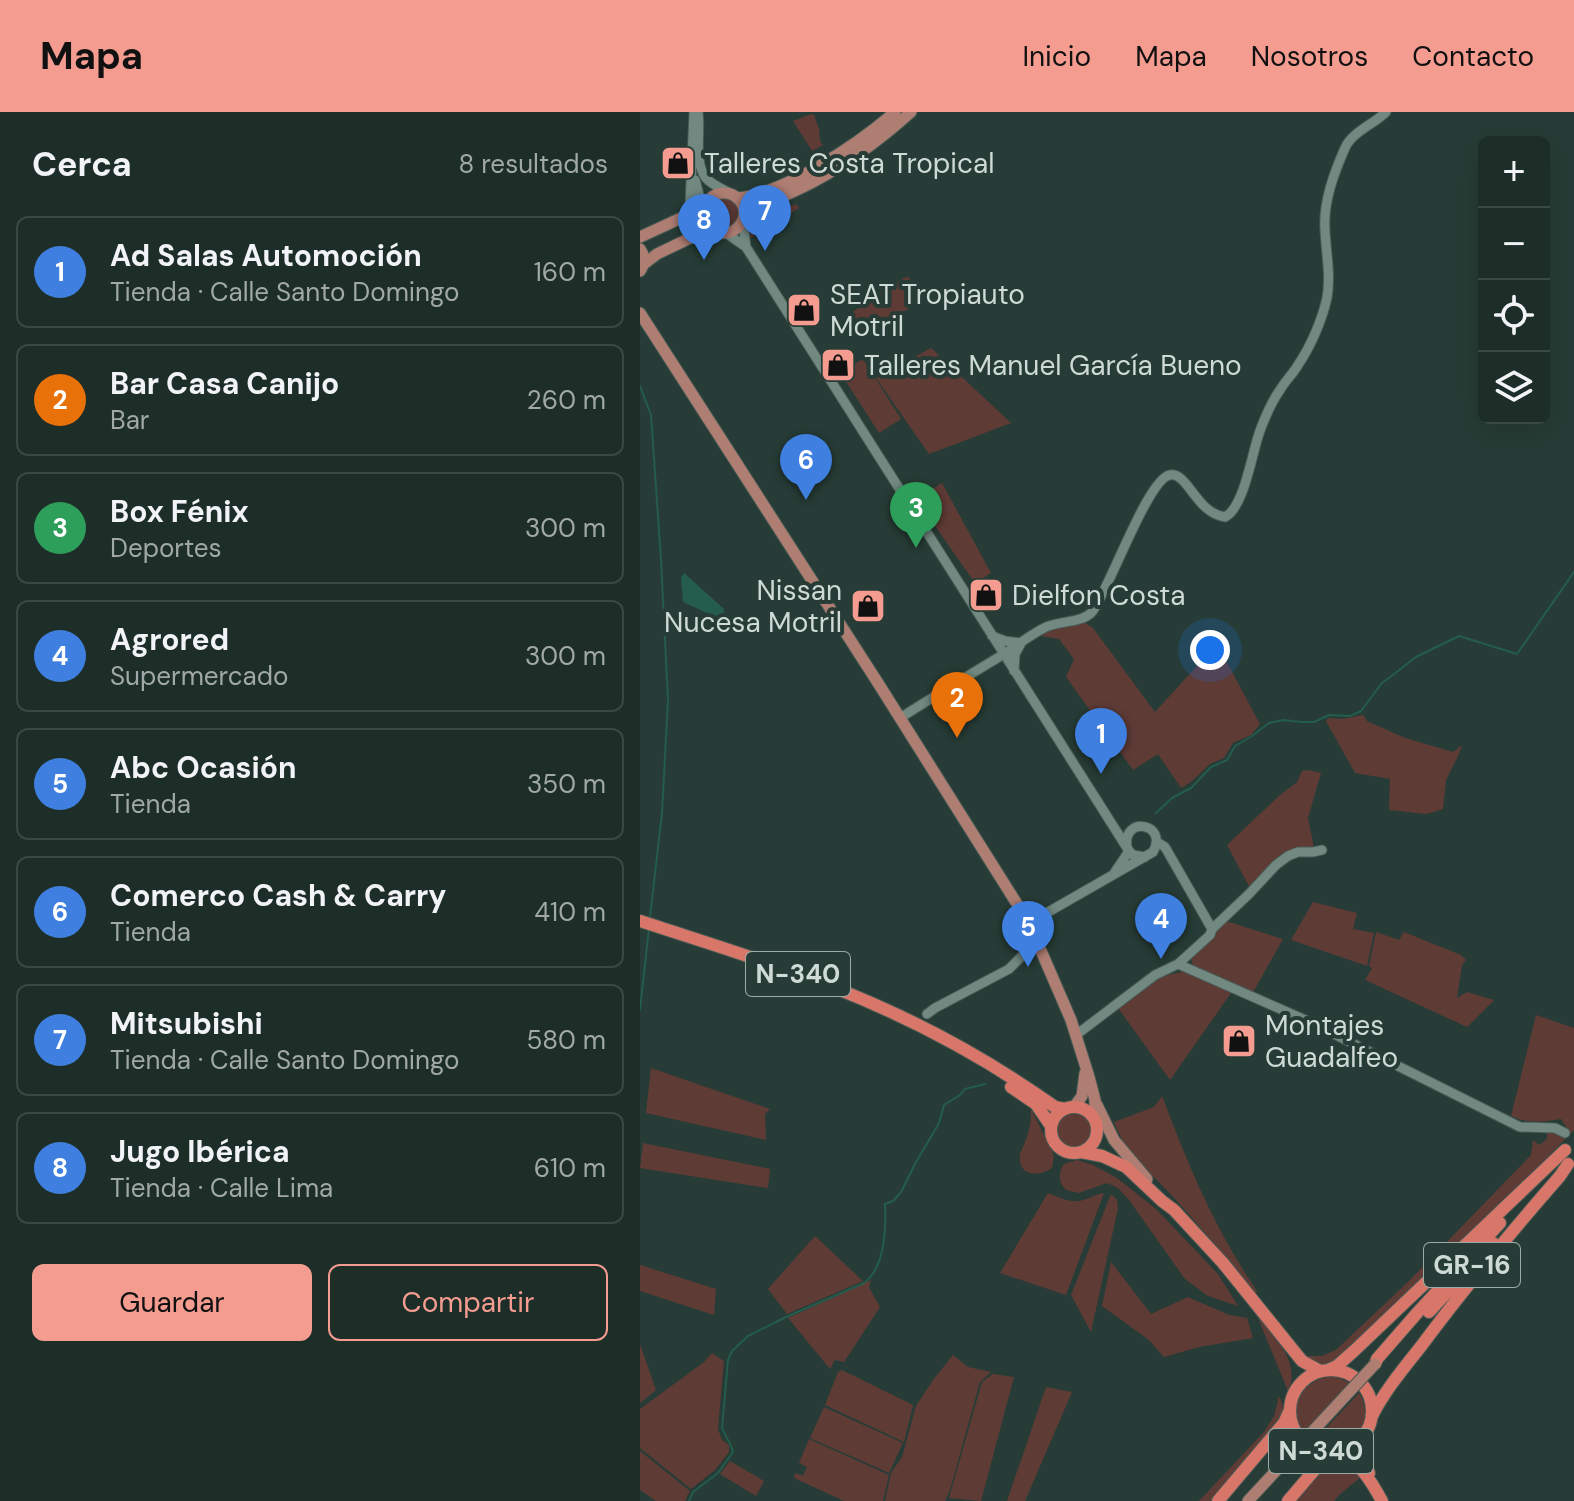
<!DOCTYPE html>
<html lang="es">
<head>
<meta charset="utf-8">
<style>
  :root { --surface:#1d2d28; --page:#253530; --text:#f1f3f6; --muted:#a0a8a8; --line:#3b4945; --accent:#f59c91 }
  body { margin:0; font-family:"DM Sans",sans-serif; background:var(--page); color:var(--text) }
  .controls { position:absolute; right:24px; top:24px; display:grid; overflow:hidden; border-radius:12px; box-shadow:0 8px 32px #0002 }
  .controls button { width:72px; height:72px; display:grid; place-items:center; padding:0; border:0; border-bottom:2px solid var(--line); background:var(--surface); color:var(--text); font:40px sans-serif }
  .you { position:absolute; left:570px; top:538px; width:28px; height:28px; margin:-20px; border:6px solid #fff; border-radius:50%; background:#1a73e8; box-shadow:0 0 0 12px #1a73e833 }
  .badge { display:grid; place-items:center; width:52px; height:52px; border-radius:50%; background:var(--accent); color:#fff; font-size:26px; font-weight:700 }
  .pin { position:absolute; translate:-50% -66px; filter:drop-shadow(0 2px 4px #0008) }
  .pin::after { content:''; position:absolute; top:42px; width:28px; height:24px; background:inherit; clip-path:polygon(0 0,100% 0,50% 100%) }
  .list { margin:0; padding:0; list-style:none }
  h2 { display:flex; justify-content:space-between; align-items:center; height:104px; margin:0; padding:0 32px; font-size:34px }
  h2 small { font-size:26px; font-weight:400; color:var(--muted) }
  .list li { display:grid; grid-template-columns:52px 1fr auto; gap:24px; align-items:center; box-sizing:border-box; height:112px; margin:0 16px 16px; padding:0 16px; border:2px solid var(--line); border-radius:12px }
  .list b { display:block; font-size:30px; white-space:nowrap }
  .list p { margin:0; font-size:26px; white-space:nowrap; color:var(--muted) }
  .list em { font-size:26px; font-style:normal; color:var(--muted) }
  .actions { display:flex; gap:16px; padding:24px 32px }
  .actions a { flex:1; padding:18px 0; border:2px solid var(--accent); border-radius:12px; text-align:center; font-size:28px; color:var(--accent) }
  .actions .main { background:var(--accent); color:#111 }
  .icon { flex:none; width:44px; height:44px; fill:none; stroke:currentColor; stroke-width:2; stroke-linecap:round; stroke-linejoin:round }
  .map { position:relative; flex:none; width:934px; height:1389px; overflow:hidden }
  header { display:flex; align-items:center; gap:48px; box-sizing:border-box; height:112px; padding:0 40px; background:var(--accent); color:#111 }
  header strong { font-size:38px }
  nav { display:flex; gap:44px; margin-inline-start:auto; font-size:28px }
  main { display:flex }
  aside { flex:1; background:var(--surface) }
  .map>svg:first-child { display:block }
  .green { fill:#5f3b36 }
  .water { fill:#245c4d }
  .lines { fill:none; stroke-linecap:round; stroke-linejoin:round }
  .stream { stroke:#245c4d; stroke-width:2 }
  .minor-casing { stroke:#485a54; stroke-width:11 }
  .major-casing { stroke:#485a54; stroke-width:13 }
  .highway-casing { stroke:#485a54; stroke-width:14 }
  .minor { stroke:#718981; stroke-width:9 }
  .major { stroke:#af7e73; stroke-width:11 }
  .highway { stroke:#d9766a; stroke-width:12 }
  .major-bridge-casing { stroke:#485a54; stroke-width:13; stroke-linecap:butt }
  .major-bridge { stroke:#af7e73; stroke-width:11 }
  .labels { text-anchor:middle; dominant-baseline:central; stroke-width:8; stroke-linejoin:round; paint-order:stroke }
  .shield { fill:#273c36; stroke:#9caba6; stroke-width:2 }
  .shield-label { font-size:26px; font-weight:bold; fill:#cedad6 }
  .poi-label { font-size:28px; fill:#cedad6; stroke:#273c36; text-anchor:start }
</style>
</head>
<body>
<header>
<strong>Mapa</strong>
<nav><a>Inicio</a><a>Mapa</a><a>Nosotros</a><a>Contacto</a></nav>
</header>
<main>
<aside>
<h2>Cerca<small>8 resultados</small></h2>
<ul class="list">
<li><span class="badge" style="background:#3f7fe0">1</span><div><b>Ad Salas Automoción</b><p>Tienda · Calle Santo Domingo</p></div><em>160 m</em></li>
<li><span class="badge" style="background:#e8710a">2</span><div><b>Bar Casa Canijo</b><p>Bar</p></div><em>260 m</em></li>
<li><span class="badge" style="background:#2e9e5b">3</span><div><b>Box Fénix</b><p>Deportes</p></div><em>300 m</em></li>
<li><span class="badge" style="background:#3f7fe0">4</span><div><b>Agrored</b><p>Supermercado</p></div><em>300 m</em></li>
<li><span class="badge" style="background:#3f7fe0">5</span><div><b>Abc Ocasión</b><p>Tienda</p></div><em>350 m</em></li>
<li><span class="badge" style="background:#3f7fe0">6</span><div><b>Comerco Cash &amp; Carry</b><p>Tienda</p></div><em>410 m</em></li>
<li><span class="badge" style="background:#3f7fe0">7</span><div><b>Mitsubishi</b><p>Tienda · Calle Santo Domingo</p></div><em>580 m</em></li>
<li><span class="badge" style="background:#3f7fe0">8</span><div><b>Jugo Ibérica</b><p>Tienda · Calle Lima</p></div><em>610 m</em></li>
</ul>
<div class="actions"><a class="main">Guardar</a><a>Compartir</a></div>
</aside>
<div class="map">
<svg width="934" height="1389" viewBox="0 0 934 1389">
  <rect width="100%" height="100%" fill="#273c36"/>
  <path class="green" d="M171,2l3,1 5,14 1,12 3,4 -11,6 -19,-30z
    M71 101a14 14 0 1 1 28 0a14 14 0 1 1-28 0Z
    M156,92l3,4 -49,30 2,-12 5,-5z
    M267,164l20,21 -49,31 -6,-6 -14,10 -10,-17z
    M291,236l80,75 -82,31 -53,-76z
    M223,247l38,60 -22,14 -39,-61z
    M302,371l49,90 -16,10 -59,-84z
    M444,510l9,6 62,84 62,-68 43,80 -9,11 -18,8 -9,15 -14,6 -19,18 -10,6 -23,-34 -25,16 -67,-93 8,-18 -15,-20 -17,-3 -2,-3 10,-4z
    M723,603l4,6 38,17 48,14 9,-7 -4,11 -12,24 -3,29 -16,5 -38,-4 1,-31 -35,-6 -29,-52 2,-3 14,1z
    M669,658l12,3 -13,45 6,30h-20l-8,6 -36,34 -23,-43 53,-50 17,-13 5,-11z
    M673,790l44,11 -4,16 21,4 -7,33 -76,-26z
    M586,809l57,18 -31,55 -58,-27 -3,-8 24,-22 3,-8z
    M736,820l23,8 5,-8 57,23 5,5 -4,5 -5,33 10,-6 27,8 -27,27 -102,-47 7,-12 -3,-2z
    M546,859l44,19 1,3 -61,87 -52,-72 41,-31z
    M896,903l38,13v102l-79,80 -163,153 -11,2 -15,-5 -1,-4h17l14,-6 74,-70 121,-125 2,-15 6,5 8,-6v-8l10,2 6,4 6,-6 -8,-12c-19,3 -32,5 -50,-3z
    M11,956l119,41 -5,5 1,26 -120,-27z
    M522,984c26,69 53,134 95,195l-3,4c-24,-34 -51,-65 -79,-96 -22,-25 -49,-44 -61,-77l40,-15z
    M391,997l21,42 2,6 -2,11c-13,9 -35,9 -32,-14 1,-4 4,-8 5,-12 5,-12 6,-20 6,-33z
    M417 1018a17 17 0 1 1 34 0a17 17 0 1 1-34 0Z
    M3,1031l127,26 -2,19 -128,-20z
    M437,1048l16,5 24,13 39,31 62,65 20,32 -30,-10 -23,-17 -56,-79 -11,-12 -11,-5 -28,10 -13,-3c-8,-9 -8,-16 -2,-26z
    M408,1081c10,4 24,11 35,7 8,-2 13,-6 21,-7l-38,102 -66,-22z
    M471,1082l6,6 1,8 -27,124 -20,-37z
    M175,1124l48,45 -76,33 -19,-25z
    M471,1150l40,52 37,-17 41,18 18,3 6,20 -54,9 -35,10 -15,-17 -47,-34z
    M0,1153l76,24 -2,26 -74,-24z
    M231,1168l-2,7 11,20 -36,55 -9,-2 -5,9 -42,-51z
    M618,1206c18,19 43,46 30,73z
    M0,1232l16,46 -16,13z
    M72,1241l12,8 -6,68 4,11 7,5v7l-14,18 -24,19 -51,-41v-39l64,-47z
    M313,1243l15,12 23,5 -11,10 -30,108 -5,11h-60l6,-28 11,-16 14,-51 17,-26z
    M202,1258l71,35 -9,37 -79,-37 13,-33z
    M353,1262l21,3 -33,124 -32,-3 33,-116z
    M687,1265h10l13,6 -46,50c-3,-4 -6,-7 -7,-12 -6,-21 10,-40 30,-44z
    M406,1275l26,5 -47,109h-18z
    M719,1281c20,31 -12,65 -45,48z
    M639,1284l4,10v9l-49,61 -24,25h-11l65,-69 10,-16z
    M184,1295l79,36 -14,30 -79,-35z
    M169,1327l80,36 -6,26h-39l-50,-23 1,-5 8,3 4,-9 -8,-4z
    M0,1339l50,40 -5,10h-29l-16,-11z
    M695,1347c13,3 18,7 25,19l-19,15 -7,8h-39l31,-37z
    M90,1349l34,20 -8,15 -36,-22z"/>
  <path class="water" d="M44,461l40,36v8l-4,2 -37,-17 -2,-24z"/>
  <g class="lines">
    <path class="stream" d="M0,274l11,29 10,145 7,140 -6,113 -12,104
      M516,701l16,-15 19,-10 20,-21 16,-7 8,-14 17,-10 17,-13 15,-3 17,2h13l15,-7 21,1 11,-5 21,-28 16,-12 18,-14 43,-21 58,18 57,-82
      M0,898l9,-82
      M49,1389l4,-9 25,-19 15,-21c-2,-10 -8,-15 -11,-24l6,-68 4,-9 16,-15 38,-19 78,-34c21,-15 22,-56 21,-79l8,-3 8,-9 14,-28 24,-41 5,-18 16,-10 5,-6 20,-5"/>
    <g class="minor-casing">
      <path id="minor" d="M58,1c3,19 -5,48 8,65 5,6 14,10 22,14
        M55,68l6,22 5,2
        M43,106l7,-13 4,-93
        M103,110l3,25
        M86,121l20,14 383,604 4,4 12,2
        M352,524l13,5 16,2 -6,11 -1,17
        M260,606c33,-21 66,-41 99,-61 15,-9 32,-23 47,-30 13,-6 36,-4 46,-15 17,-22 56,-134 78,-137 18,-3 26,38 55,42 20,-10 27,-67 36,-89 5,-13 11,-27 19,-38 5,-9 13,-16 18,-25 13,-19 24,-45 29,-67 4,-23 -1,-45 -2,-68 -2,-28 9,-57 20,-82 7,-16 29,-24 41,-36
        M517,730l8,5 47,82
        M473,763l16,-24
        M389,811l124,-71c16,-29 -31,-37 -26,-5
        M538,852l132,58 210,105 35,1 10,5
        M287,902l8,-6 74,-39 12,-12 15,-21
        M436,923l79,-60 23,-11 32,-29 2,-6 37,-35 27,-29 12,-9 10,-4h15l9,-2"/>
    </g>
    <g class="major-casing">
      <path id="major" d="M64 101a20 20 0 1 1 40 0a20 20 0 1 1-40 0Z
        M99,86c48,-6 119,-54 156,-86
        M105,104c21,-14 46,-22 68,-34 36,-19 68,-43 98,-70
        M0,125l65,-30
        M0,137c5,7 5,15 0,22
        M4,152l13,-10 54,-26
        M0,201l238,370 151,240 42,97 18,57 6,23v21
        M457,993l17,35 33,39
        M434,995l8,-11 3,-23
        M608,1389l38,-41"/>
    </g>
    <g class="highway-casing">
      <path id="highway" d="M0,809c64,21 128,40 190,65 80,31 155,71 225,121l10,2
        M371,975l25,17 15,22
        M411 1018a23 23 0 1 1 46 0a23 23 0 1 1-46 0Z
        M441,1040l21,4 24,11 36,34 12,9 49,53 79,98 18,10
        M789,1200l64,-69
        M735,1252l2,-5 41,-47 82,-89
        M688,1258l9,-4 18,-16 210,-200
        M650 1299a41 41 0 1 1 82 0a41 41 0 1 1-82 0Z
        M732,1304c13,-26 32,-48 50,-71 43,-58 90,-114 138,-169l8,-12
        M723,1325v20l6,16
        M698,1340c22,11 32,27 44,49
        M578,1389l66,-78 5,-11
        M648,1389l41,-48"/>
    </g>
    <use href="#minor" class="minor"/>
    <use href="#major" class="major"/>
    <use href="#highway" class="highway"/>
    <g class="major-bridge-casing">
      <path id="major-bridge" d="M646,1348l89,-96"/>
    </g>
    <use href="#major-bridge" class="major-bridge"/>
  </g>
  <defs>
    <g id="shop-square" transform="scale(1.8)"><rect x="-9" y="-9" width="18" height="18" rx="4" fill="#f59c91" stroke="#273c36"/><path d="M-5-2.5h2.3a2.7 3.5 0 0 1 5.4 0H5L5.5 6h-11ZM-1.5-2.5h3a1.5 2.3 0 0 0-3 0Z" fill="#111"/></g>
  </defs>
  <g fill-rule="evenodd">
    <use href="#shop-square" x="38" y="51"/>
    <use href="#shop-square" x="164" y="198"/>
    <use href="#shop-square" x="198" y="253"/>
    <use href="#shop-square" x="346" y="483"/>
    <use href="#shop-square" x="228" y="494"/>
    <use href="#shop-square" x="599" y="929"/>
  </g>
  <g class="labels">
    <g class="shield">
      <rect x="106" y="840" width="104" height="44" rx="6"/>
      <rect x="784" y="1131" width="96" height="44" rx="6"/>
      <rect x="629" y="1317" width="104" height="44" rx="6"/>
    </g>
    <g class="shield-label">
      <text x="158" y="862">N-340</text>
      <text x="832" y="1153">GR-16</text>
      <text x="681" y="1339">N-340</text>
    </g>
    <g class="poi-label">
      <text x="64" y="51">Talleres Costa Tropical</text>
      <text x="190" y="182">SEAT Tropiauto<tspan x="190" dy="32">Motril</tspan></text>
      <text x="224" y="253">Talleres Manuel García Bueno</text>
      <text x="202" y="478" text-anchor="end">Nissan<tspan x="202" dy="32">Nucesa Motril</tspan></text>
      <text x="372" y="483">Dielfon Costa</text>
      <text x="625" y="913">Montajes<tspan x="625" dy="32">Guadalfeo</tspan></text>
    </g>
  </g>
</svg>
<div class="controls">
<button>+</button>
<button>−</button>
<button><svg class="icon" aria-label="locate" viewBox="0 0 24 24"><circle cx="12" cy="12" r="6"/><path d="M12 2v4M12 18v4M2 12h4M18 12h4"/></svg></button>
<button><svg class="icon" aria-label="layers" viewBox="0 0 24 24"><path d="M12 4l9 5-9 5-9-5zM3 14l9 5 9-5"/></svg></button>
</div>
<div class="you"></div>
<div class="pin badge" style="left:461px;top:662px;background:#3f7fe0">1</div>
<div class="pin badge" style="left:317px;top:626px;background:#e8710a">2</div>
<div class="pin badge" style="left:276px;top:436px;background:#2e9e5b">3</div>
<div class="pin badge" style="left:521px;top:847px;background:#3f7fe0">4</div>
<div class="pin badge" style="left:388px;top:855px;background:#3f7fe0">5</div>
<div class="pin badge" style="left:166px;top:388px;background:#3f7fe0">6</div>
<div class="pin badge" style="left:125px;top:139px;background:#3f7fe0">7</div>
<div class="pin badge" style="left:64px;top:148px;background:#3f7fe0">8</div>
</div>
</main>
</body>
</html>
